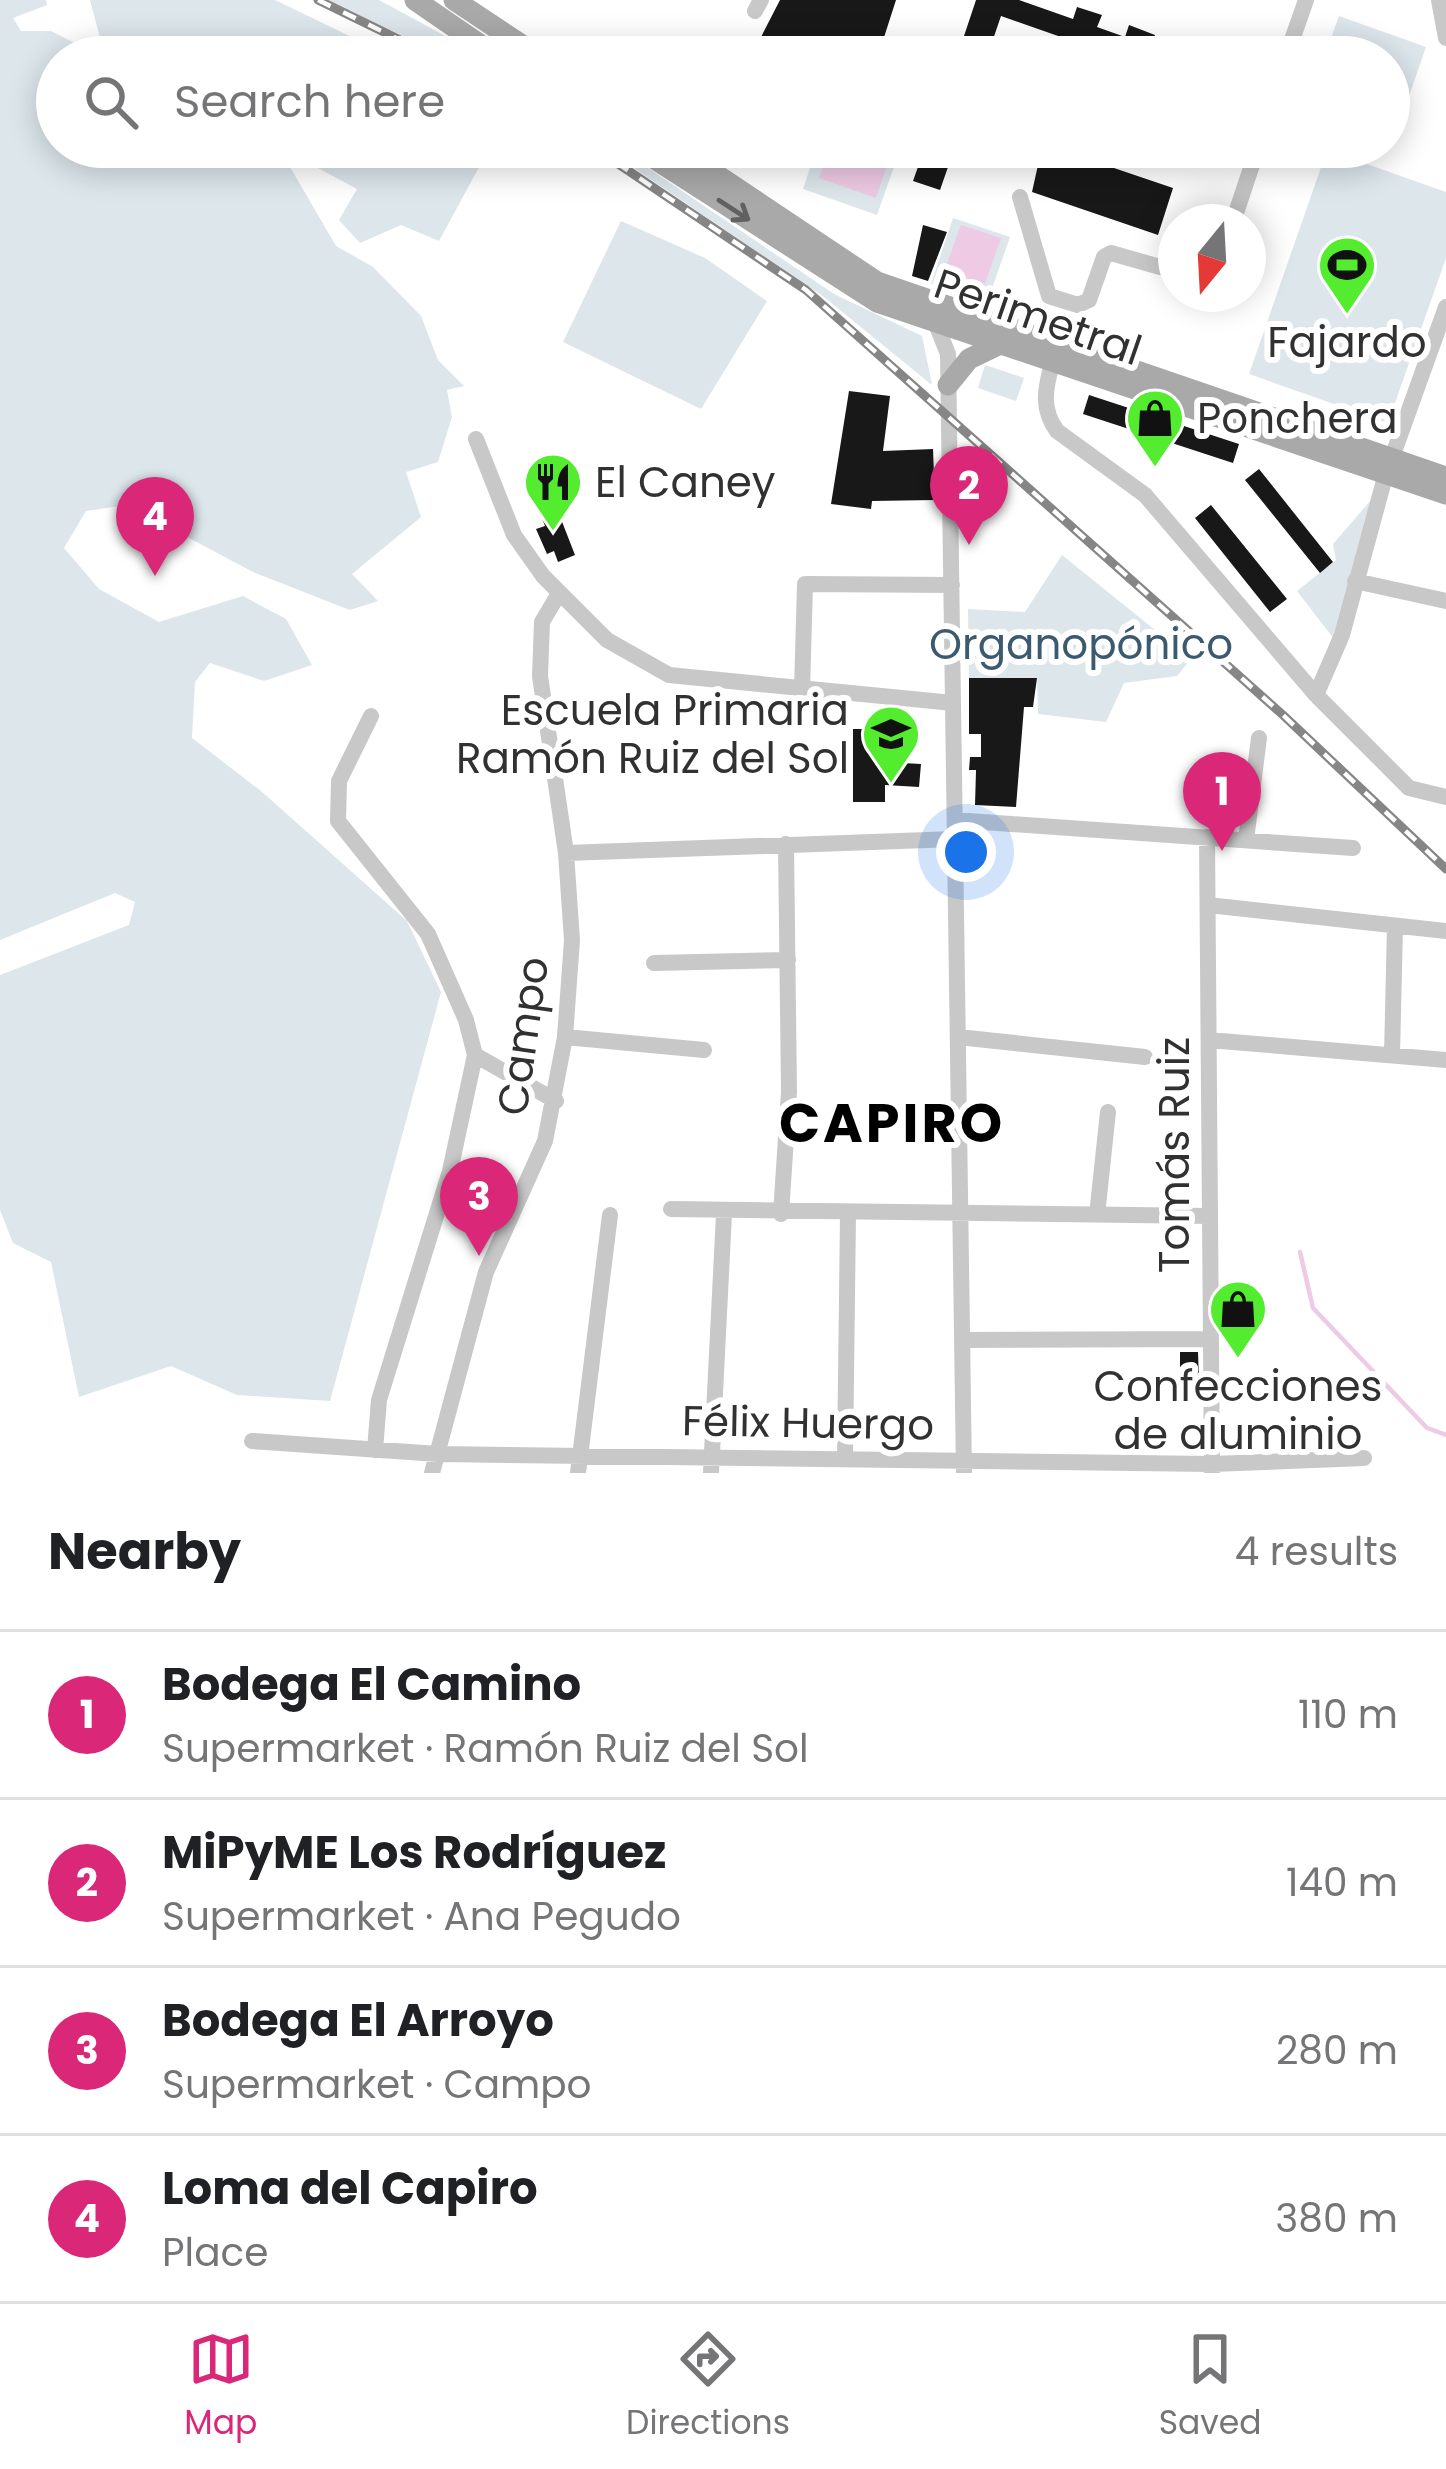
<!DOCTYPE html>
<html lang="en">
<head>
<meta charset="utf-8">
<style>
  :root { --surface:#fff; --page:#f2f2f2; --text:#202124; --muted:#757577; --line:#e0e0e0; --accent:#db2777 }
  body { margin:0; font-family:Poppins,sans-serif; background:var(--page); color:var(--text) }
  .compass { position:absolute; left:1158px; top:204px; width:108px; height:108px; border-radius:50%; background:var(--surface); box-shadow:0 6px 30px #0003; rotate:198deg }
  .you { position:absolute; left:966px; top:852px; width:42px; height:42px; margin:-30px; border:9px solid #fff; border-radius:50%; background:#1a73e8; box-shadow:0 0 0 18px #1a73e833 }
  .badge { display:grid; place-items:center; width:78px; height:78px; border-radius:50%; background:var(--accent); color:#fff; font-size:39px; font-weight:700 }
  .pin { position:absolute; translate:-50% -99px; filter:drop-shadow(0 3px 6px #0008) }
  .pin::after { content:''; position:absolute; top:63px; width:42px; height:36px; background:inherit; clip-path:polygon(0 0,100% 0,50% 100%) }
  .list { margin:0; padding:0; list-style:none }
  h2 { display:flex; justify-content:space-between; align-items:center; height:156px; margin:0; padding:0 48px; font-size:51px }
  h2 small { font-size:39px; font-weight:400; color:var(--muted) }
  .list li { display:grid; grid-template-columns:78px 1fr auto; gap:36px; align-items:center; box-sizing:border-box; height:168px; padding:0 48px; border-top:3px solid var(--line) }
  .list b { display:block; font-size:45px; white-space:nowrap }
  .list p { margin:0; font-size:39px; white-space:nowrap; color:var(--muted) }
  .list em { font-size:39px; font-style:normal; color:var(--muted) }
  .icon { flex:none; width:66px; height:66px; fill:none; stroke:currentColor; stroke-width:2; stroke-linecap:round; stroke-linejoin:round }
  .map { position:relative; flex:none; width:1446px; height:1473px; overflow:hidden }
  .search { position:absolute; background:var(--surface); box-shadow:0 6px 30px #0003; left:36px; right:36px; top:36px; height:132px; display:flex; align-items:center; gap:30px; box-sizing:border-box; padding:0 42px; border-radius:66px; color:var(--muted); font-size:45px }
  .sheet { height:828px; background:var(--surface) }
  nav { display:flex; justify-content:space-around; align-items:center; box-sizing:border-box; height:168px; border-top:3px solid var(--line); background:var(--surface); font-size:33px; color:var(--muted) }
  nav a { display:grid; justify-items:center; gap:6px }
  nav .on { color:var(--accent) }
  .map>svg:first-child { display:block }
  .green { fill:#dce6eb }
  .water { fill:#eecae4 }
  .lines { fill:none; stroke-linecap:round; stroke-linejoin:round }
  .stream { stroke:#eecae4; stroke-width:4.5 }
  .building { fill:#181818 }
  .minor { stroke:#c8c8c8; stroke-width:16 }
  .major { stroke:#a9a9a9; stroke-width:21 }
  .rail-casing { stroke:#868686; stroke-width:9 }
  .rail { stroke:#fff; stroke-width:4.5; stroke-dasharray:14; stroke-linecap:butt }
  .oneway { stroke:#616161 }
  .labels { text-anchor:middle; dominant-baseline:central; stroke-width:12; stroke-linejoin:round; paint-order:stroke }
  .street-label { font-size:42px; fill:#313131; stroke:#fff }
  .poi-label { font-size:42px; fill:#313131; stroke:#fff }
  .park-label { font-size:42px; fill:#3c5a6f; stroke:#fff }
  .district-label { font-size:54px; font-weight:bold; letter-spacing:3px; fill:#000; stroke:#fff }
</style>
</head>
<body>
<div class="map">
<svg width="1446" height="1473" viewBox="0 0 1446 1473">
  <rect width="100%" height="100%" fill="#fff"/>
  <path class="green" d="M0,0h46l1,5 -34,13 8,13h30l51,26h-45v90h213l20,20 46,79 37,21 48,49 17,44 26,26 -17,4 5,27 -14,45 -32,10 15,45 -69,57 26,27 -28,9 -97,-38 -126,-67 -41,6 -22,37 35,41 60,33 84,-26 43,23 26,46 -48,16 -54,-18 -15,19 -3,56 69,53 146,130 34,71 -111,409 -93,-6 -66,-29 -92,31 -28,-135 -38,-19 -13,-33v-235l129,-50 6,-23 -20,-9 -115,47z
    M90,0h185l118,57h-279l-10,-4z
    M322,0h57l105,57h-33z
    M1339,16l87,31 -29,84 -8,-3v-71h-65z
    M293,147h197l-51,94 -38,-16 -41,18 -21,-23 18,-31 -52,-28z
    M603,147h14l217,147 88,42 10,49 -108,-88z
    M817,147h84l-24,68 -74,-26z
    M1327,150l119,42v66l-58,165 -139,-49z
    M953,218l57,19 -23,66 -56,-19z
    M621,221l84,37 62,43 -66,108 -138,-67z
    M985,365l39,13 -8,23 -38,-13z
    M1371,500l-37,139 -37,-48 39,-31 -3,-16z
    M1062,555l129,104 -14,17 -53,7 -18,39 -68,-8 -1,-36h-68l-1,-69 57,3z"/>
  <path class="water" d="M830,147h63l-17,51 -57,-20z
    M961,225l40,13 -19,54 -40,-14z"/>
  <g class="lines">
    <path class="stream" d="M1300,1252l13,56 114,120 19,7"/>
  </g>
  <path class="building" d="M780,0h116l-18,56 -30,-10 -4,11h-31l-53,-18z
    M976,0h43l54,19 4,-12 25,8 -5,12 28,10 4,-12 26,10 -3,11 26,11h-60l-117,-41 -14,41h-30z
    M925,147h30l-15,43 -27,-9z
    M1042,147l43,11 4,-11h28l-6,20 62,21 -15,47 -126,-43z
    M923,225l24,7 -19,49 -16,-5z
    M849,391l41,5 -7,55 50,-2 2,51 -63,1 -1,8 -40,-5z
    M1089,395l150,49 -6,19 -150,-49z
    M1259,469l74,93 -13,11 -75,-93z
    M552,496l23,59 -17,7 -4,-11 -7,3 -11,-25 9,-3 -9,-23z
    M1211,505l76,94 -17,13 -75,-94z
    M969,678h68l-4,29h-9l-8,100 -41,-2 1,-35h-7l1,-13h11v-23h-12z
    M853,729h29l3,33 36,2 -2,23 -34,-2v17h-32z
    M1180,1352h18l1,29 -19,-1z"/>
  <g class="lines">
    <path class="minor" d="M1439,0l7,38
      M755,11l6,-11
      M1286,57l20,-57
      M1020,197l29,99 29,9 11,-5 15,-43 7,-4 49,14 16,-5
      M1233,222l25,-75
      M936,324l12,30 16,1119
      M1052,364c-7,25 -11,45 5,67l88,64 171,200 93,93 37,9
      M476,439l38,96 29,41 64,64 62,35 284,28
      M1355,581l91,20
      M802,690l3,-106 147,1
      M1316,695l26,-60 43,-158 61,-170
      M371,716l-32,65 -1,40 90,113 38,86 9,35 -25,116 -71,229 -4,50
      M955,820l398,28
      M1207,837l5,635
      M1246,840l13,-102
      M566,853l389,-14
      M1208,905l238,26
      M654,963l134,-3
      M565,1037l139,13
      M958,1037l187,20
      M1209,1040l237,20
      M475,1055l81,46
      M1392,1055l3,-129
      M671,1209l539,7
      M781,1214l8,-122 -3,-248
      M1097,1215l11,-103
      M962,1340l249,-1
      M252,1441l186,13 774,10 152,-6
      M845,1459l3,-245
      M432,1473l54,-201 59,-131 20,-104 7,-97 -6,-87 -26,-177 2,-54 16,-27
      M578,1473l32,-258
      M711,1473l13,-259"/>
    <path class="major" d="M415,0l83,57
      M454,0l86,57
      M636,147l241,155 569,192
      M675,147l202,135 569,195
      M948,385l21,-26 29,-14"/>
    <g class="rail-casing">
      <path id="rail" d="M318,0l117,57
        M593,147l213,143 477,425 163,154"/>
    </g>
    <use href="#rail" class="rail"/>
  </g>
  <defs><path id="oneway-shaft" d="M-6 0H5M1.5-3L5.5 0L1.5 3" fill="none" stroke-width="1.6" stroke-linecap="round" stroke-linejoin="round" transform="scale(3)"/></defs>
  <use class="oneway" href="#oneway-shaft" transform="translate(734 210) rotate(33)"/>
  <defs>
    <g id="stadium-pin" transform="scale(3)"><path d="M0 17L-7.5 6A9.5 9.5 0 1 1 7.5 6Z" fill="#53ec2e" stroke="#fff"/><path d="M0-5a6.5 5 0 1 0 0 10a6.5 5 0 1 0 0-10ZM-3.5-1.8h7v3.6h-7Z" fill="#111"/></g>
    <g id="shop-pin" transform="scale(3)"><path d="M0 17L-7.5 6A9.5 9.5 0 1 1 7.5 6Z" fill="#53ec2e" stroke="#fff"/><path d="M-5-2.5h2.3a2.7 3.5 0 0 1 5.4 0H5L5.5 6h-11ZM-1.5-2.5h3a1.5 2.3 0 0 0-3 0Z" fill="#111"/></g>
    <g id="restaurant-pin" transform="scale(3)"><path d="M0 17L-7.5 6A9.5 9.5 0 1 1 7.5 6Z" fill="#53ec2e" stroke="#fff"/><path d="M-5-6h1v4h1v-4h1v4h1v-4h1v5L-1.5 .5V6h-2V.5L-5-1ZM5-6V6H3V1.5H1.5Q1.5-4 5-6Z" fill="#111"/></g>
    <g id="school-pin" transform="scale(3)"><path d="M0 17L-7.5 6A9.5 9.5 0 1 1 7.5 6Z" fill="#53ec2e" stroke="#fff"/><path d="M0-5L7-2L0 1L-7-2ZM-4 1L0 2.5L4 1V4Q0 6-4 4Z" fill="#111"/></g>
  </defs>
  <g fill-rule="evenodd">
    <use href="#stadium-pin" x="1347" y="265"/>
    <use href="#shop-pin" x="1155" y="418"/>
    <use href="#restaurant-pin" x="553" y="482"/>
    <use href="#school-pin" x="891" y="734"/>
    <use href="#shop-pin" x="1238" y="1309"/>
  </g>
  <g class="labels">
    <g class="street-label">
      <text transform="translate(1038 317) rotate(19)">Perimetral</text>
      <text transform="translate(523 1036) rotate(-82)">Campo</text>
      <text transform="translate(1174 1155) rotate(-90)">Tomás Ruiz</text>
      <text transform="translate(808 1423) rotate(1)">Félix Huergo</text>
    </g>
    <g class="poi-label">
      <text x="1347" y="342">Fajardo</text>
      <text x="1197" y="418" text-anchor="start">Ponchera</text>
      <text x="595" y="482" text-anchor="start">El Caney</text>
      <text x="849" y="710" text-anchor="end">Escuela Primaria<tspan x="849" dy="48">Ramón Ruiz del Sol</tspan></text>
      <text x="1238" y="1386">Confecciones<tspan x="1238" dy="48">de aluminio</tspan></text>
    </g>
    <g class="park-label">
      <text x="1081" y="644">Organopónico</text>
    </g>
    <g class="district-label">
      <text x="892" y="1123">CAPIRO</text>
    </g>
  </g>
</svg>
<svg class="compass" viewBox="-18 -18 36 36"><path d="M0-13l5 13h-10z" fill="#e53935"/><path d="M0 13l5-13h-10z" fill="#757577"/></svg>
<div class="you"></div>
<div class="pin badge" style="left:1222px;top:851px">1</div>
<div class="pin badge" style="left:969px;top:545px">2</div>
<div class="pin badge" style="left:479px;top:1256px">3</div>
<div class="pin badge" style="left:155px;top:576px">4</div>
<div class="search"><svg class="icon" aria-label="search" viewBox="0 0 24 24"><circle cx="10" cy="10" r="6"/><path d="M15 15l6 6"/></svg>Search here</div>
</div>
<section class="sheet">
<h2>Nearby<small>4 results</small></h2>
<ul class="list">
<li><span class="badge">1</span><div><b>Bodega El Camino</b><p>Supermarket · Ramón Ruiz del Sol</p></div><em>110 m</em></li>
<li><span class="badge">2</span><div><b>MiPyME Los Rodríguez</b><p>Supermarket · Ana Pegudo</p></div><em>140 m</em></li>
<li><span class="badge">3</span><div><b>Bodega El Arroyo</b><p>Supermarket · Campo</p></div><em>280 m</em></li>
<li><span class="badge">4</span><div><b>Loma del Capiro</b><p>Place</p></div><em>380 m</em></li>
</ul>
</section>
<nav>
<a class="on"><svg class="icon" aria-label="map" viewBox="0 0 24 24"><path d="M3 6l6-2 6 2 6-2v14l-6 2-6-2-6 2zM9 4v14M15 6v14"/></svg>Map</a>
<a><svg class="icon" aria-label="directions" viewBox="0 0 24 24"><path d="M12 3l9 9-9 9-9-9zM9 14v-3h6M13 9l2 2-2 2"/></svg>Directions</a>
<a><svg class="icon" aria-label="saved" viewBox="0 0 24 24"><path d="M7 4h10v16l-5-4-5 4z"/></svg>Saved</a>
</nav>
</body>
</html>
